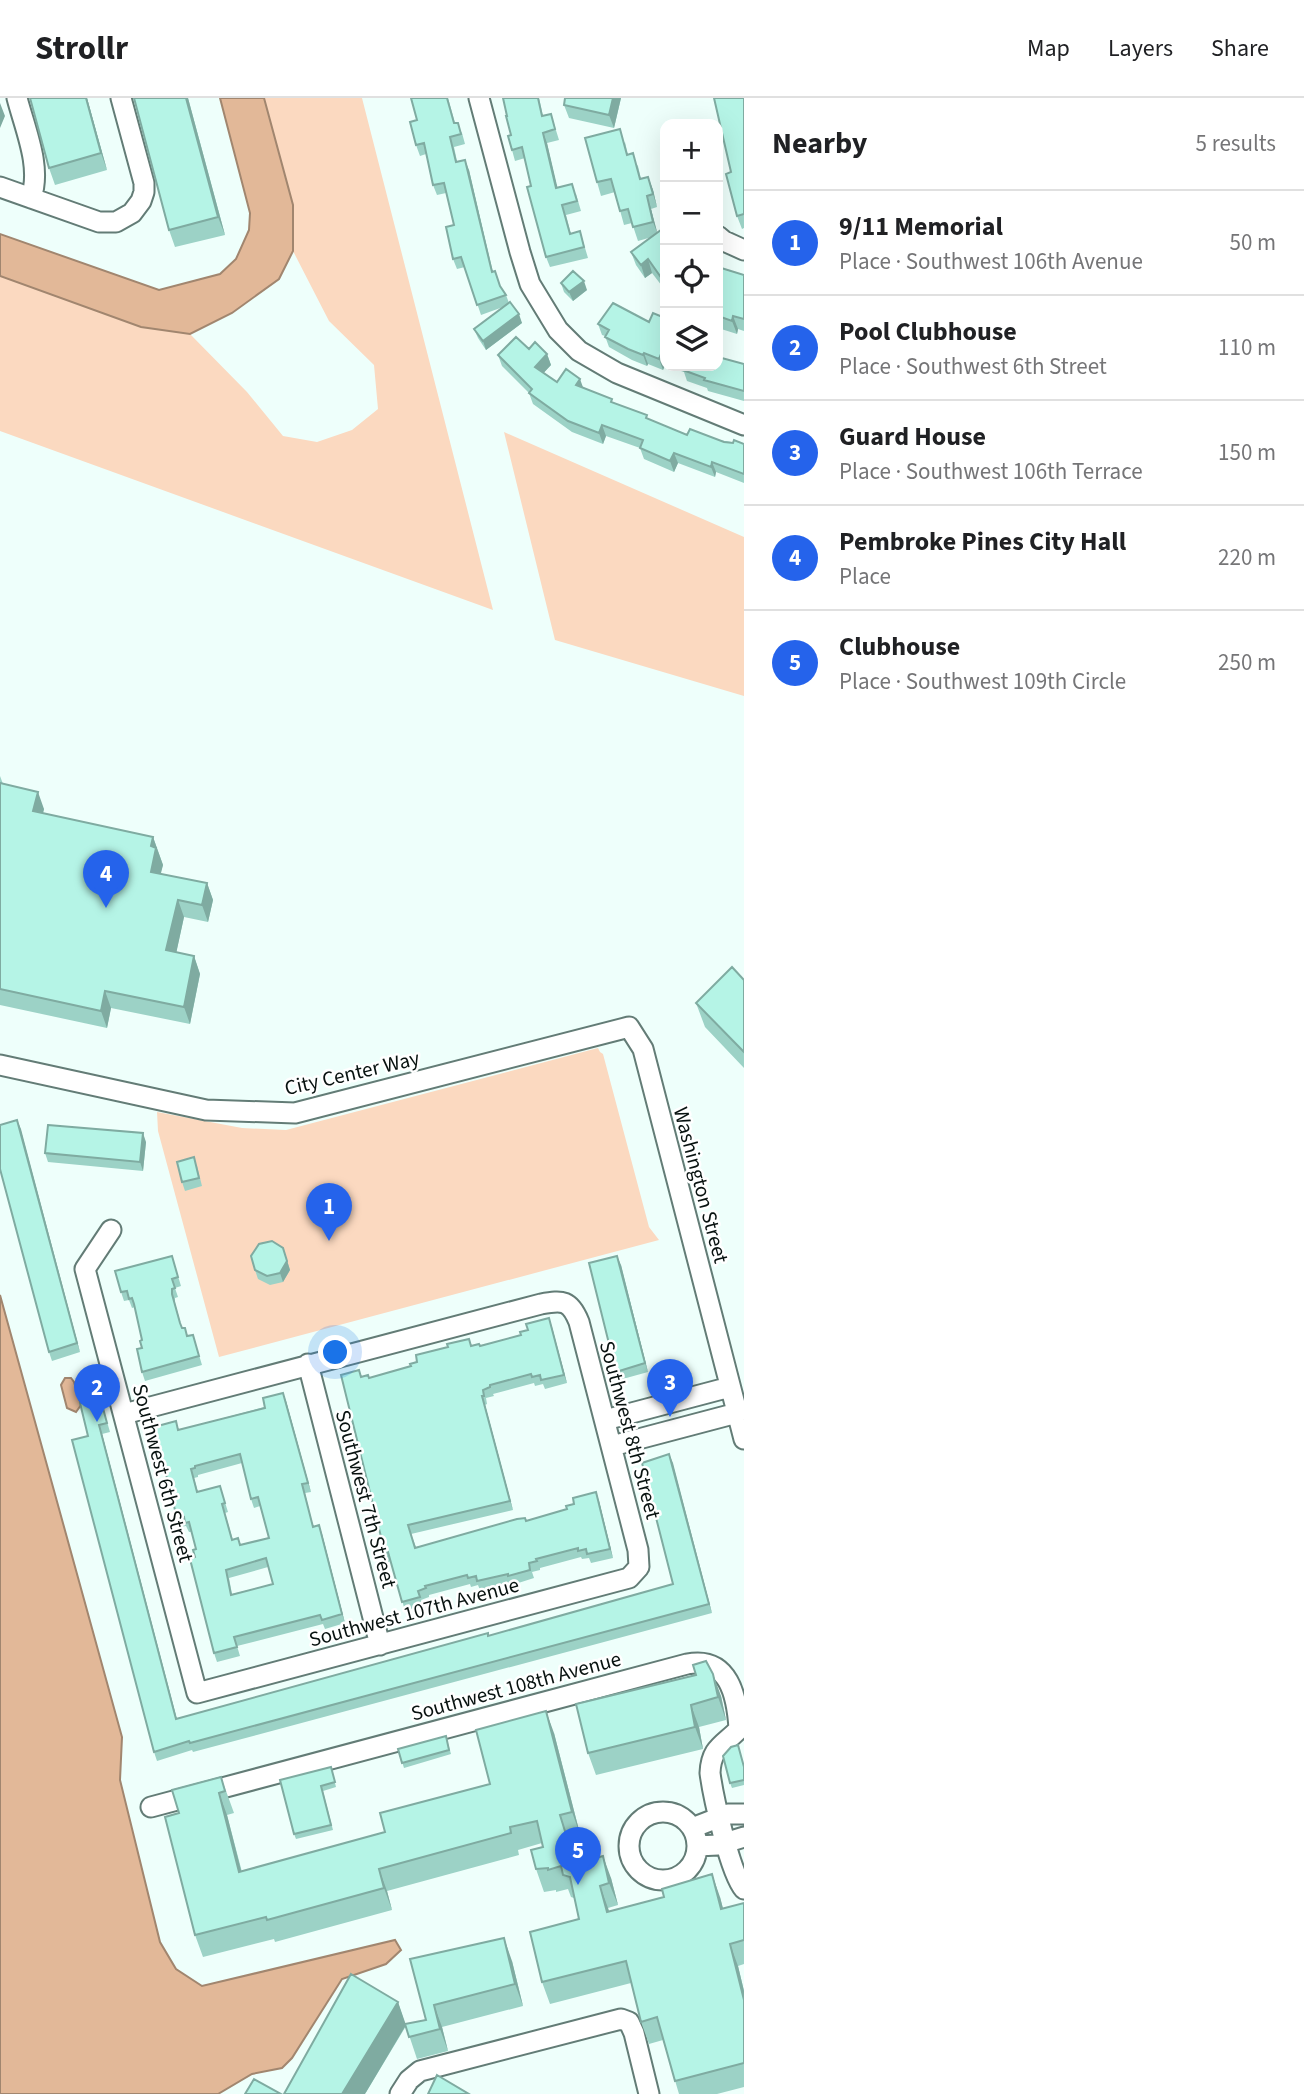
<!DOCTYPE html>
<html lang="en">
<head>
<meta charset="utf-8">
<style>
  :root { --surface:#fff; --page:#f6f6f6; --text:#202124; --muted:#757577; --line:#e0e0e0; --accent:#2563eb }
  body { margin:0; font-family:"Source Sans 3",sans-serif; background:var(--page); color:var(--text) }
  .controls { position:absolute; right:21px; top:21px; display:grid; overflow:hidden; border-radius:14px; box-shadow:0 7px 28px #0002 }
  .controls button { width:63px; height:63px; display:grid; place-items:center; padding:0; border:0; border-bottom:2px solid var(--line); background:var(--surface); color:var(--text); font:35px sans-serif }
  .you { position:absolute; left:336px; top:1255px; width:24px; height:24px; margin:-18px; border:5px solid #fff; border-radius:50%; background:#1a73e8; box-shadow:0 0 0 10px #1a73e833 }
  .badge { display:grid; place-items:center; width:46px; height:46px; border-radius:50%; background:var(--accent); color:#fff; font-size:23px; font-weight:700 }
  .pin { position:absolute; translate:-50% -58px; filter:drop-shadow(0 2px 4px #0008) }
  .pin::after { content:''; position:absolute; top:37px; width:24px; height:21px; background:inherit; clip-path:polygon(0 0,100% 0,50% 100%) }
  .list { margin:0; padding:0; list-style:none }
  h2 { display:flex; justify-content:space-between; align-items:center; height:91px; margin:0; padding:0 28px; font-size:30px }
  h2 small { font-size:23px; font-weight:400; color:var(--muted) }
  .list li { display:grid; grid-template-columns:46px 1fr auto; gap:21px; align-items:center; box-sizing:border-box; height:105px; padding:0 28px; border-top:2px solid var(--line) }
  .list b { display:block; font-size:26px; white-space:nowrap }
  .list p { margin:0; font-size:23px; white-space:nowrap; color:var(--muted) }
  .list em { font-size:23px; font-style:normal; color:var(--muted) }
  .icon { flex:none; width:38px; height:38px; fill:none; stroke:currentColor; stroke-width:2; stroke-linecap:round; stroke-linejoin:round }
  .map { position:relative; flex:none; width:744px; height:1996px; overflow:hidden }
  header { display:flex; align-items:center; gap:42px; box-sizing:border-box; height:98px; padding:0 35px; background:var(--surface); border-bottom:2px solid var(--line) }
  header strong { font-size:33px }
  nav { display:flex; gap:38px; margin-inline-start:auto; font-size:24px }
  main { display:flex }
  aside { flex:1; background:var(--surface) }
  .map>svg:first-child { display:block }
  .green { fill:#fbd9c0 }
  .water { fill:#e2b898; stroke:#a1866f; stroke-width:2 }
  .lines { fill:none; stroke-linecap:round; stroke-linejoin:round }
  .minor-casing { stroke:#637c76; stroke-width:23 }
  .minor { stroke:#fff; stroke-width:19 }
  .wall { fill:#9cd2c6; fill-rule:evenodd }
  .shaded-wall { fill:#7faba1 }
  .building { fill:#b5f4e6; stroke:#7faba1; stroke-width:2; fill-rule:evenodd }
  .labels { text-anchor:middle; dominant-baseline:central; stroke-width:5; stroke-linejoin:round; paint-order:stroke }
  .street-label { font-size:21px; fill:#081210; stroke:#fff }
</style>
</head>
<body>
<header>
<strong>Strollr</strong>
<nav><a>Map</a><a>Layers</a><a>Share</a></nav>
</header>
<main>
<div class="map">
<svg width="744" height="1996" viewBox="0 0 744 1996">
  <rect width="100%" height="100%" fill="#eefffb"/>
  <path class="green" d="M264,0h98l131,512 -493,-179v-155l141,51 49,7 57,58 36,44 34,6 35,-12 26,-21 -4,-44 -45,-44 -36,-70v-46z
    M504,334l240,105v159l-189,-56z
    M598,950l2,4 3,2 46,173 10,13 -440,117 -61,-226 -1,-19 85,16 44,2z"/>
  <path class="water" d="M220,0h44l29,107v46l-14,28 -47,34 -42,21 -49,-7 -141,-51v-42l159,56 61,-16 16,-15 13,-29 1,-17z
    M0,1197l122,442 -2,43 40,162 16,27 26,17 193,-46 6,10 -15,14 -44,15 -50,79 -10,10 -30,6 -34,20h-218z
    M65,1280h6l3,4 7,23 -5,7 -9,-4 -6,-23z"/>
  <g class="lines">
    <g class="minor-casing">
      <path id="minor" d="M17,0c8,31 25,69 14,100
        M479,0l41,154 10,32 28,46 21,21 38,22 127,52
        M0,89l99,35h17l16,-9 9,-12 3,-9v-9l-23,-85
        M718,138l6,5 20,9
        M0,967l206,45 89,3 334,-86 14,22 101,390
        M111,1132l-26,39 112,424 432,-115 10,-11 -1,-17 -59,-228c-9,-22 -16,-22 -38,-18l-417,110
        M308,1266l72,281
        M605,1322l125,-33
        M612,1348l125,-33
        M151,1709l536,-143c42,-8 50,32 52,65 -15,16 -28,18 -29,44 3,23 20,100 34,116
        M629 1748a34 34 0 1 1 68 0a34 34 0 1 1-68 0Z
        M692,1730l36,-14h16
        M697,1748l21,-1 26,-8
        M400,1996l9,-14 11,-9 201,-52 8,3 5,11 15,61"/>
    </g>
    <use href="#minor" class="minor"/>
  </g>
  <path class="wall" d="M87,0l20,72 -52,15 -6,-17z
    M188,0l37,137 -50,12 -6,-17z
    M448,0l7,25 7,10 3,11 -11,3 3,14 12,9 24,102 7,14 6,9 3,8 13,20 -36,27 -8,-12 -4,-9 29,-22 -22,8 -16,-48 -8,2 -4,-10 1,-34 -8,-32 -9,2 -4,-10 -7,-31 -6,2 -4,-11 1,-25z
    M539,0l4,18 8,-2 8,26 -12,3 10,45 19,6 5,17 -15,4 5,19 9,-3 8,27 -38,9 -4,-10 -21,-99 -10,3 -3,-11 -1,-15 -4,-19z
    M565,0h56l-7,30 -45,-10 -5,-13z
    M744,0v130l-2,1 -5,-13 -6,-44z
    M625,44l3,13 10,11 3,13 7,-2 5,13 4,17 -6,2 6,24 8,-6v63l-13,-17 -7,5 -9,-13 -5,-13 21,-15 -14,4 -6,-18 -8,2 -9,-33 -14,4 -4,-14z
    M718,169l26,8v56l-6,-2 -1,5 -19,-6z
    M561,185l26,7 -14,11 -9,-9z
    M665,220v47l-2,5 -15,-6 -1,2 -15,-6 -23,-13 -4,-11 -3,-1 -4,-11 51,-2z
    M529,251l18,5 4,11 -8,8 14,9 26,6 65,31 39,16 57,9v39l-28,-11 -1,5 -37,-14 -4,9 -30,-13 -4,-11 -34,-12 -3,8 -31,-12 -39,-28 -4,-11 -27,-27 -4,-11z
    M744,266v37l-36,-10 -1,-3 -20,-7 -3,-9 -18,-6h52z
    M0,678l3,8 41,25 -1,4 110,24 10,28 -3,9 47,9 6,17 -5,22 -24,-5 -8,36 18,3 6,18 -10,50 -79,-16 -4,20 -107,-23z
    M744,882v88l-39,-41 -9,-24z
    M17,1022l63,232 -28,9 -3,-9z
    M146,1044l-3,29 -95,-9 -3,-9z
    M197,1068l5,20 -17,5 -3,-9z
    M172,1158l9,30 -6,2 3,9 -3,1v5l7,25 6,8 5,-1 9,30 -57,16 -3,-9v-32l-7,-33 -3,1 -3,-8 -5,1 -3,-9z
    M286,1159l4,13 -7,12 -13,3 -12,-6 -3,-9z
    M621,1167l27,107 -29,8 -3,-8z
    M549,1220l18,65 -22,6 -2,-5 -8,2 -1,-3 -41,11 1,2 -8,2 1,6 -2,1 28,105 -102,24 5,13 110,-26 73,-20 14,57 -22,5 -2,-5 -7,1 -1,-2 -41,11v2l-8,2 2,6 -22,7 -1,-2 -31,7 -2,-5 -7,2 -1,-3 -41,11v2l-8,3 2,6 -18,5 -14,-50 -3,1 -3,-9 -24,-176 8,1 42,-12 60,-20h9l41,-11z
    M100,1299l10,35 -8,2 75,285 311,-83 185,-52 -4,-130 43,159 -519,139 -1,-2 -35,11 -3,-9 -66,-316z
    M286,1303l25,91 -6,1 8,33 6,-1 3,9 23,89 -20,6 -2,-5 -86,22 3,10 -23,6 -3,-9 -19,-96 1,-8 -4,-17h-3l-3,-6 -6,1 -3,-9 2,-88zM242,1365l9,36 3,9 6,-2 9,32 -29,7 -7,-5 -8,-27 3,-1 -8,-26 -22,6 -4,-14 4,-1v-2zM268,1469l5,17 -41,10 -3,-16z
    M696,1577l25,21 5,24 -27,7 4,22 -107,26 -8,-22z
    M554,1635l26,101 -12,3 2,4 22,18 19,19 7,27 -10,3 1,3 111,-14 3,12 21,-6v61l-6,2 6,25v96l-27,7h-38l-16,-54 -14,4 -8,-22 -10,-39 -81,21 -8,-22 37,-63 -5,-21 -3,-1 -3,-8 -12,3v-2l-12,2 -8,-23 7,-22 -1,-4 -24,7 1,5 -132,36 5,19 -117,32 -1,-3 -71,18 -8,-22 -16,-122 42,-36 13,36 -7,2 15,57 143,-40 105,-48z
    M446,1638l5,18 -47,14 -6,-19z
    M744,1667v20l-12,3 -2,-5z
    M331,1669l5,20 -13,4 10,39 -37,9 -2,-5z
    M410,1861l102,2 11,45 -81,21 6,24 -31,8 -11,-33 -41,68 33,-92 7,22 21,-4z"/>
  <path class="shaded-wall" d="M86,0h1l20,72 -6,-17z
    M186,0h2l37,137 -7,-18z
    M613,0h8l-7,30 -5,-13z
    M0,5l5,13 -5,12z
    M543,35l4,10 13,55 -4,-10z
    M465,62l4,10 26,113 -3,-11z
    M648,79l5,13 4,17 -4,-13z
    M647,98l4,13 7,26 -5,-13z
    M648,161l4,14 -7,5 -4,-13z
    M584,183l3,9 -14,11 -4,-9z
    M519,216l3,9 -36,27 -3,-9z
    M733,218l5,13 -1,5 -5,-13z
    M644,255l4,11 -1,2 -4,-11z
    M547,256l4,11 -12,13 -4,-11z
    M661,256l4,11 -2,5 -4,-11z
    M580,281l4,11 -8,-5z
    M602,327l4,11 -3,8 -4,-11z
    M674,355l4,10 -4,9 -4,-11z
    M712,364l4,10 -1,5 -4,-10z
    M38,694l6,17 -5,19 -6,-17z
    M153,739l10,28 -6,24 -6,-17v-26z
    M207,785l6,17 -5,22 -6,-17z
    M178,802l6,17 -11,51 -7,-18z
    M194,858l6,18 -10,50 -6,-17z
    M105,893l6,17 -4,20 -6,-17z
    M17,1022l4,9 59,223 -3,-9z
    M143,1035l3,9 -3,29 -3,-9z
    M283,1150l7,22 -7,12 -3,-9z
    M617,1158l4,9 27,107 -3,-9z
    M549,1220l3,9 15,56 -3,-8z
    M283,1295l3,8 25,91 -3,-9z
    M482,1298l3,9 28,105 -3,-9z
    M99,1327l3,9 77,294 -3,-9z
    M669,1356l4,9 39,150 -3,-9z
    M596,1394l3,9 14,57 -3,-9z
    M319,1427l3,9 23,89 -3,-9z
    M713,1576l8,22 5,24 -8,-23z
    M691,1607l8,22 4,22 -8,-22z
    M546,1613l8,22 26,101 -8,-22z
    M219,1695l8,22 20,79 -8,-22z
    M603,1758l8,22 7,27 -9,-22z
    M379,1771l8,22 5,19 -8,-22z
    M712,1776l8,23 9,34 -8,-22z
    M600,1788l8,22 7,26 -8,-22z
    M504,1840l8,23 11,45 -8,-22z
    M730,1846l8,22 6,25v9z
    M398,1904l8,23 -41,69h-23z
    M434,1907l8,22 6,24 -8,-22z"/>
  <path class="building" d="M30,0h56l15,55 -52,15z
    M134,0h52l32,119 -49,13z
    M411,0h36l7,25h4l3,11 -11,3 6,25 9,-2 27,112 3,-1 5,15 6,9 -29,10 -16,-48 -8,2 -7,-32 8,-2 -10,-42 -11,2 -9,-42 -8,2 -6,-23 7,-2z
    M503,0h35l4,18 9,-2 4,15 -12,4 13,55 16,-4 5,17 -15,4 8,29 10,-3 4,16 -38,10 -19,-70 4,-1 -9,-39 -10,3 -4,-14 3,-1 -5,-19h1z
    M565,0h48l-4,17 -45,-10z
    M714,0h30v116l-7,2 -11,-42 5,-2z
    M620,31l7,26 6,-2 7,26 8,-2 5,17 -6,2 6,26 -20,5 -5,-18 -8,2 -9,-32 -14,3 -12,-44z
    M665,129v56l-17,-24 -7,6 -10,-13z
    M718,169l26,8v44l-11,-3 -1,5 -14,-5z
    M573,173l11,10 -15,11 -8,-9z
    M510,204l9,12 -36,27 -9,-12z
    M613,205l36,19 4,-9 12,5v38l-4,-2 -2,5 -15,-6 -1,2 -15,-6 -23,-12 4,-7 -11,-6z
    M516,239l13,12 6,-7 12,12 -12,13 22,15 9,-13 14,10 -4,6 36,14 -1,3 36,13 -1,3 41,17 3,-6 34,13 9,1 1,-3 10,4v30l-32,-12 -1,5 -37,-14 -4,8 -30,-13 3,-8 -41,-15 -3,8 -31,-12 -39,-28 3,-4 -34,-34z
    M718,259l26,7v27l-40,-11 1,-2 -22,-8 1,-4h34z
    M0,685l38,9 -5,19 120,26 -2,9 5,2 -5,24 56,11 -5,22 -24,-5 -12,50 28,6 -10,51 -79,-16 -4,20 -101,-22z
    M732,869l12,13v72l-48,-49z
    M17,1022l60,223 -28,9 -49,-183v-44z
    M48,1027l95,8 -3,29 -95,-9z
    M194,1059l5,21 -17,4 -5,-20z
    M272,1143l11,7 4,13 -7,12 -13,3 -12,-6 -4,-14 8,-12z
    M172,1158l6,21 -6,2 3,9 -3,1v5l8,29 2,5h3l2,8 6,-1 6,21 -57,16 -5,-23 5,-1 -2,-7 2,-1 -8,-36 -2,-6 -3,1 -2,-8 -6,1 -6,-21z
    M617,1158l28,107 -29,9 -27,-109z
    M549,1220l15,57 -23,5 -1,-5 -8,2 -1,-3 -41,11v2l-7,3 1,6h-2l28,105 -102,24 7,23 102,-29 8,-1 1,3 41,-12 -1,-3 8,-2 -1,-6 23,-6 14,57 -23,5 -1,-5 -8,2v-3l-42,11 1,2 -8,2 1,7 -22,6v-2l-31,7 -1,-5 -8,2 -1,-3 -42,11 1,2 -8,3 2,6 -18,5 -14,-50 -3,1 -44,-178 18,-5 2,7 7,-2 1,3 42,-12 -1,-2 7,-2 -1,-7 32,-8 -1,-3 22,-5 2,7 8,-2 1,2 41,-11 -1,-3 8,-2 -2,-6z
    M283,1295l25,90 -6,1 11,43 6,-2 23,89 -20,6 -2,-5 -86,22 3,10 -23,6 -24,-94 5,-2 -2,-7 3,-1 -7,-27 -4,1 -1,-6 -7,1 -23,-91 22,-6 2,9 87,-22 -2,-10zM240,1356l11,45 7,-2 11,41 -29,7 -2,-7 -6,2 -10,-36 3,-1 -5,-17 -23,6 -6,-23 4,-1v-2zM266,1460l7,26 -42,11 -5,-25z
    M100,1299l7,26 -8,2 77,294 312,-86v3l185,-52 -31,-121 27,-9 40,150 -519,139 -1,-2 -35,11 -82,-312 16,-4 -8,-33z
    M706,1563l7,13 5,23 -27,8 4,22 -107,26 -12,-49 120,-29 -3,-10z
    M546,1613l26,101 -12,3 8,26 10,-1 8,5 6,14 11,-3 6,27 -9,3 7,26 57,-15 -2,-8 50,-15 9,35 23,-6v37l-14,4 14,56v63l-69,18 -18,-64 -16,5 -15,-61 -84,21 -12,-50 49,-13 -9,-42 -7,-2 -2,-9 -13,4v-2l-12,1 -5,-19 12,-3 -6,-26 -27,6 1,6 -132,36 5,19 -117,32 -1,-3 -71,18 -30,-118 14,-4 -7,-23 49,-13 4,14 -6,2 20,79 146,-40 -5,-19 110,-29 -14,-54z
    M446,1638l3,14 -47,13 -4,-14z
    M738,1647l6,22v13l-14,3 -7,-27 8,-9z
    M331,1669l4,15 -14,4 10,39 -37,9 -14,-54z
    M504,1840l11,46 -81,21 6,24 -31,8 -4,-13 21,-4 -16,-61z
    M351,1876l47,28 -56,92h-58z
    M437,1977l32,19h-41z
    M254,1981l27,15h-36z"/>
  <g class="labels">
    <g class="street-label">
      <text transform="translate(352 975) rotate(-13)">City Center Way</text>
      <text transform="translate(701 1087) rotate(75)">Washington Street</text>
      <text transform="translate(630 1332) rotate(75)">Southwest 8th Street</text>
      <text transform="translate(163 1375) rotate(75)">Southwest 6th Street</text>
      <text transform="translate(366 1401) rotate(75)">Southwest 7th Street</text>
      <text transform="translate(414 1514) rotate(-15)">Southwest 107th Avenue</text>
      <text transform="translate(516 1588) rotate(-15)">Southwest 108th Avenue</text>
    </g>
  </g>
</svg>
<div class="controls">
<button>+</button>
<button>−</button>
<button><svg class="icon" aria-label="locate" viewBox="0 0 24 24"><circle cx="12" cy="12" r="6"/><path d="M12 2v4M12 18v4M2 12h4M18 12h4"/></svg></button>
<button><svg class="icon" aria-label="layers" viewBox="0 0 24 24"><path d="M12 4l9 5-9 5-9-5zM3 14l9 5 9-5"/></svg></button>
</div>
<div class="you"></div>
<div class="pin badge" style="left:329px;top:1143px">1</div>
<div class="pin badge" style="left:97px;top:1324px">2</div>
<div class="pin badge" style="left:670px;top:1319px">3</div>
<div class="pin badge" style="left:106px;top:810px">4</div>
<div class="pin badge" style="left:578px;top:1787px">5</div>
</div>
<aside>
<h2>Nearby<small>5 results</small></h2>
<ul class="list">
<li><span class="badge">1</span><div><b>9/11 Memorial</b><p>Place · Southwest 106th Avenue</p></div><em>50 m</em></li>
<li><span class="badge">2</span><div><b>Pool Clubhouse</b><p>Place · Southwest 6th Street</p></div><em>110 m</em></li>
<li><span class="badge">3</span><div><b>Guard House</b><p>Place · Southwest 106th Terrace</p></div><em>150 m</em></li>
<li><span class="badge">4</span><div><b>Pembroke Pines City Hall</b><p>Place</p></div><em>220 m</em></li>
<li><span class="badge">5</span><div><b>Clubhouse</b><p>Place · Southwest 109th Circle</p></div><em>250 m</em></li>
</ul>
</aside>
</main>
</body>
</html>
